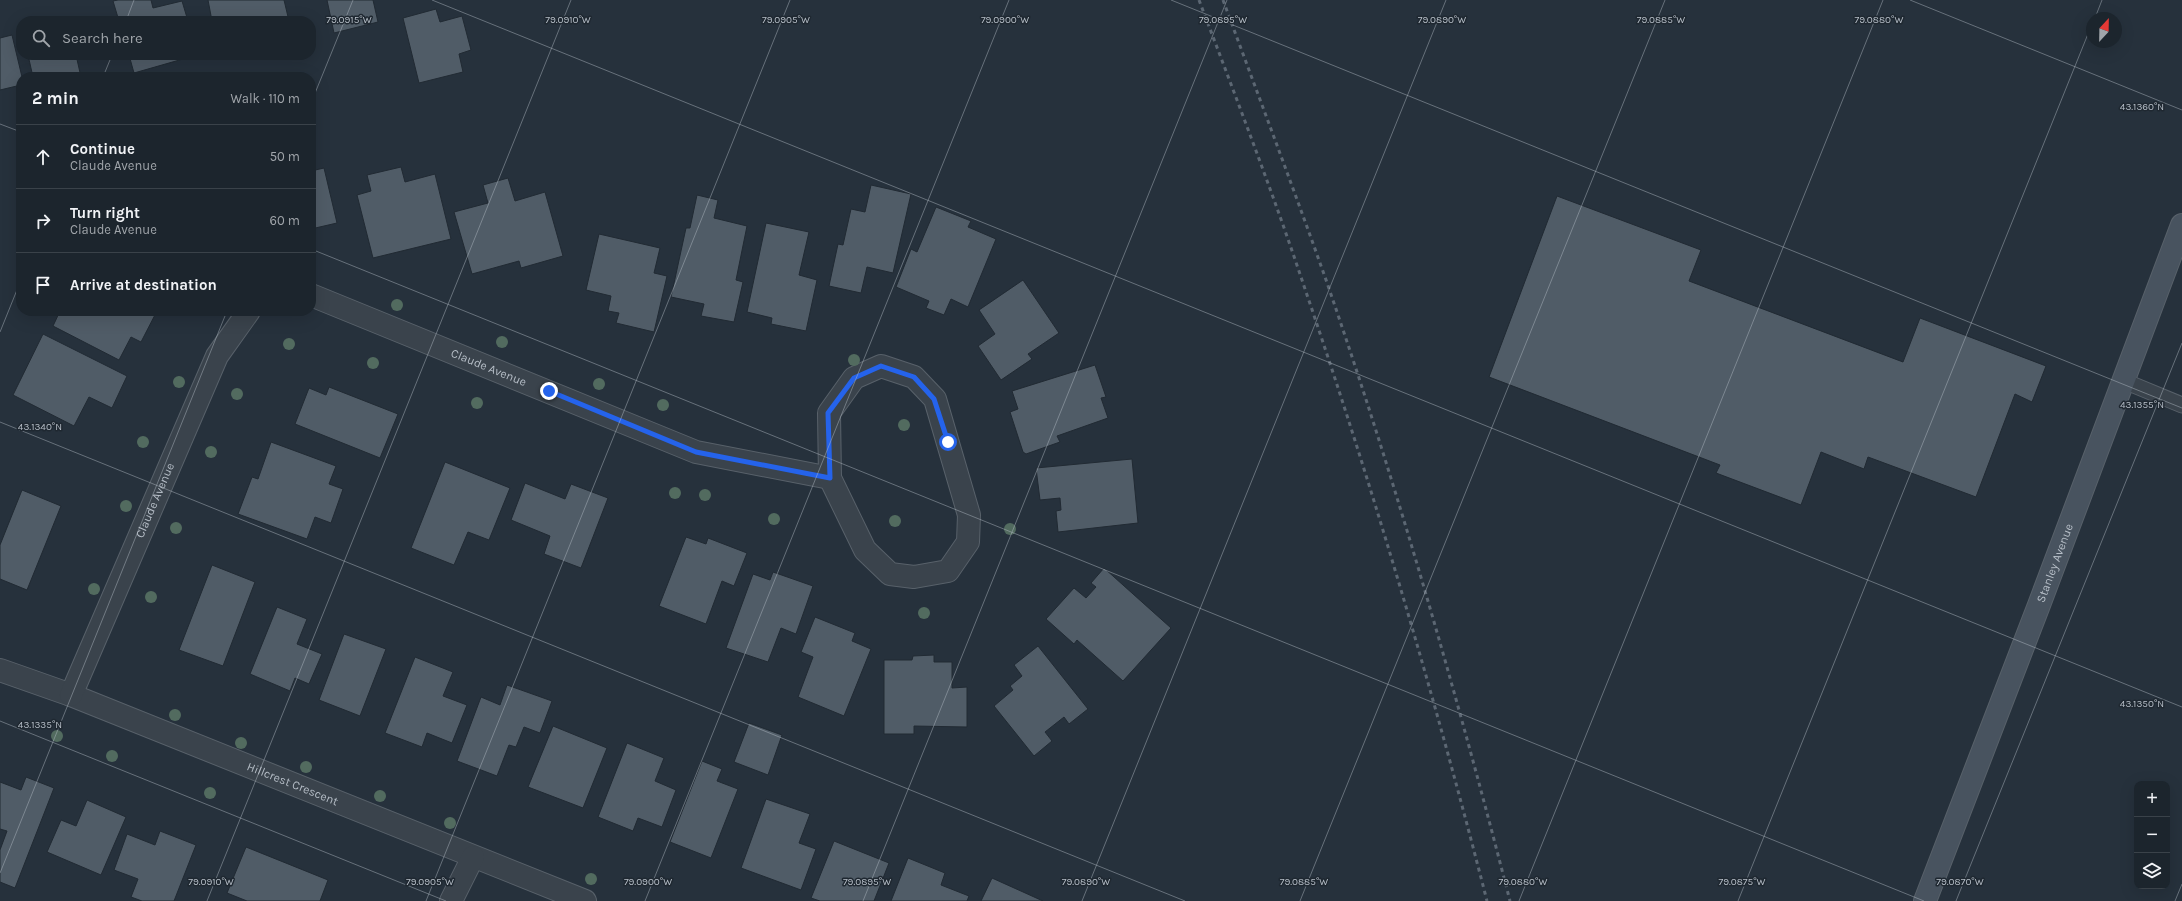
<!DOCTYPE html>
<html lang="en">
<head>
<meta charset="utf-8">
<style>
  :root { --surface:#1c252d; --page:#293139; --text:#f1f3f6; --muted:#a0a5aa; --line:#3a4249 }
  body { margin:0; font-family:Karla,sans-serif; background:var(--page); color:var(--text) }
  .controls { position:absolute; right:12px; bottom:12px; display:grid; overflow:hidden; border-radius:8px; box-shadow:0 4px 16px #0002 }
  .controls button { width:36px; height:36px; display:grid; place-items:center; padding:0; border:0; border-bottom:1px solid var(--line); background:var(--surface); color:var(--text); font:20px sans-serif }
  .compass { position:absolute; left:2086px; top:12px; width:36px; height:36px; border-radius:50%; background:var(--surface); box-shadow:0 4px 16px #0002; rotate:22deg }
  .stop { position:absolute; width:12px; height:12px; margin:-9px; border:3px solid #2563eb; border-radius:50%; background:#fff }
  .stop.end { background:#2563eb; border-color:#fff; box-shadow:0 1px 4px #0008 }
  .list { margin:0; padding:0; list-style:none }
  h2 { display:flex; justify-content:space-between; align-items:center; height:52px; margin:0; padding:0 16px; font-size:17px }
  h2 small { font-size:13px; font-weight:400; color:var(--muted) }
  .list li { display:grid; grid-template-columns:26px 1fr auto; gap:12px; align-items:center; box-sizing:border-box; height:64px; padding:0 16px; border-top:1px solid var(--line) }
  .list b { display:block; font-size:15px; white-space:nowrap }
  .list p { margin:0; font-size:13px; white-space:nowrap; color:var(--muted) }
  .list em { font-size:13px; font-style:normal; color:var(--muted) }
  .icon { flex:none; width:22px; height:22px; fill:none; stroke:currentColor; stroke-width:2; stroke-linecap:round; stroke-linejoin:round }
  .map { position:relative; flex:none; width:2182px; height:901px; overflow:hidden }
  .search { position:absolute; background:var(--surface); box-shadow:0 4px 16px #0002; left:16px; top:16px; width:300px; height:44px; display:flex; align-items:center; gap:10px; box-sizing:border-box; padding:0 14px; border-radius:16px; color:var(--muted); font-size:15px }
  .panel { position:absolute; background:var(--surface); box-shadow:0 4px 16px #0002; left:16px; top:72px; width:300px; height:244px; border-radius:16px }
  .map>svg:first-child { display:block }
  .building { fill:#505c67; stroke:#212a33 }
  .lines { fill:none; stroke-linecap:round; stroke-linejoin:round }
  .service-casing { stroke:#58616a; stroke-width:17 }
  .minor-casing { stroke:#58616a; stroke-width:24 }
  .secondary-casing { stroke:#58616a; stroke-width:24 }
  .service { stroke:#3a434c; stroke-width:15 }
  .minor { stroke:#3a434c; stroke-width:22 }
  .secondary { stroke:#48535f; stroke-width:22 }
  .rail { stroke:#5c6773; stroke-width:3; stroke-dasharray:4 4; stroke-linecap:butt }
  .tree { fill:#526b5f }
  .route { stroke:#2563eb; stroke-width:5 }
  .ticks { fill:none; stroke:#b6bec7; stroke-width:1; stroke-opacity:0.45 }
  .labels { text-anchor:middle; dominant-baseline:central; stroke-width:3; stroke-linejoin:round; paint-order:stroke }
  .street-label { font-size:12px; fill:#b6bec7; stroke:#1f2831 }
  .ticks-label { font-size:10px; text-anchor:middle; fill:#b6bec7; stroke:#1f2831; stroke-width:3; stroke-linejoin:round; paint-order:stroke }
</style>
</head>
<body>
<div class="map">
<svg width="2182" height="901" viewBox="0 0 2182 901">
  <rect width="100%" height="100%" fill="#26313c"/>
  <path class="building" d="M118,0h33l2,8 29,-7 6,20h-69l-6,-20z
    M208,0h76l5,21h-43l-1,-4 -15,4h-18z
    M327,0h46l5,22 -44,11z
    M436,9l4,13 22,-6 9,34 -12,4 4,18 -44,11 -16,-65z
    M12,35l10,42 -1,8 -21,5v-52z
    M28,55h48l5,22h-48z
    M129,55h68l-63,18z
    M401,167l4,15 30,-8 16,65 -78,19 -16,-63 14,-4 -4,-16z
    M324,168l13,55 -26,6v-58z
    M508,178l7,23 30,-9 18,64 -42,12 -2,-7 -47,13 -18,-62 34,-9 -5,-18z
    M871,185l40,9 -18,79 -26,-6 -6,26 -32,-7 9,-42 5,1 8,-36 14,3z
    M697,195l21,5 -4,18 33,8 -11,54 7,2 -9,40 -33,-6 3,-12 -33,-7 15,-69h4z
    M1557,196l144,54 -12,31 214,81 17,-44 126,48 -14,36 -17,-8 -39,103 -108,-40 -4,12 -43,-17 -20,53 -85,-32 4,-8 -231,-88z
    M936,207l35,14 -3,6 28,12 -28,68 -17,-8 -7,16 -18,-7 3,-7 -33,-14 15,-38 6,3z
    M766,223l43,9 -10,43 18,5 -11,51 -35,-7 1,-6 -25,-6z
    M599,234l61,14 -6,25 13,3 -13,56 -38,-9 3,-10 -11,-2 3,-15 -25,-6z
    M1023,280l36,53 -31,21 4,5 -31,21 -23,-34 17,-12 -16,-24z
    M60,311h97l-16,31 -10,-5 -12,23 -66,-34z
    M43,334l84,42 -15,32 -23,-11 -15,29 -61,-31z
    M1095,365l11,32 -5,1 7,20 -51,18 3,6 -34,12 -3,-2 -13,-40 8,-3 -6,-18z
    M329,387l69,27 -18,44 -85,-34 14,-36 17,7z
    M271,442l65,24 -7,18 14,5 -12,34 -16,-6 -8,22 -69,-25 14,-37 6,2z
    M1132,459l6,64 -80,9 -2,-21 5,-1 -1,-12 -20,2 -4,-32z
    M445,462l65,26 -21,52 -21,-8 -14,33 -43,-17z
    M525,483l40,16 6,-15 37,14 -27,70 -37,-14 6,-18 -39,-16z
    M22,490l39,16 -34,84 -27,-11v-34z
    M686,537l20,7 2,-6 39,15 -13,33 -12,-5 -16,43 -47,-18z
    M212,565l43,17 -32,84 -44,-16z
    M1104,568l67,60 -48,53 -46,-41 -3,4 -28,-25 28,-31 12,10 10,-11 -5,-4z
    M773,572l40,14 -17,48 -15,-6 -13,34 -42,-14 27,-74 17,6z
    M277,607l30,12 -10,25 25,10 -13,30 -14,-6 -5,13 -40,-17z
    M815,617l40,16 -3,8 19,8 -27,67 -46,-19 15,-40 -12,-5z
    M344,634l42,15 -26,67 -41,-16z
    M1038,646l50,63 -19,15 -5,-7 -19,15 7,9 -18,15 -40,-50 19,-16 -3,-4 12,-10 -8,-11z
    M934,655v7h18v26l15,-1v40l-53,-1v8h-30v-74h28l1,-4z
    M415,657l38,15 -10,24 24,9 -15,38 -25,-10 -5,14 -37,-14z
    M507,685l45,16 -12,32 -16,-6 -8,20 -7,-2 -12,31 -40,-15 24,-64 19,8z
    M749,723l33,12 -14,40 -34,-13z
    M553,726l54,22 -24,60 -55,-21z
    M627,743l37,15 -9,23 21,9 -14,37 -24,-9 -5,13 -35,-14z
    M702,761l20,8 -5,12 21,8 -27,69 -41,-16z
    M26,777l28,11 -39,100 -15,-6v-32l7,-19 -7,-2v-47l21,8z
    M766,799l44,15 -11,29 17,6 -15,41 -60,-22z
    M87,800l39,17 -25,58 -54,-23 14,-32 15,6z
    M160,831l36,14 -22,56h-32l-11,-4 7,-18 -24,-9 13,-36 28,11z
    M834,841l55,22 -15,38h-54l-9,-3z
    M246,847l82,33 -8,21h-73l-20,-8z
    M908,858l37,15 -4,12 28,11 -2,5h-76z
    M992,878l51,23h-62z"/>
  <g class="lines">
    <g class="service-casing">
      <path id="service" d="M2124,381l58,24"/>
    </g>
    <g class="minor-casing">
      <g id="minor">
        <path id="s1" d="M311,295l385,157 134,26"/>
        <path d="M881,366l33,11 21,22 34,116 -1,27 -20,29 -34,6 -24,-3 -25,-24 -35,-72 -1,-65 25,-35z"/>
        <path id="s2" d="M0,670l71,25 514,206"/>
        <path id="s3" d="M71,695l146,-339 32,-45"/>
        <path d="M451,901l22,-44"/>
      </g>
    </g>
    <g class="secondary-casing">
      <g id="secondary">
        <path id="s4" d="M1925,901l114,-296 143,-380"/>
      </g>
    </g>
    <use href="#service" class="service"/>
    <use href="#minor" class="minor"/>
    <use href="#secondary" class="secondary"/>
    <path class="rail" d="M1199,0c36,95 73,190 105,286 69,202 130,408 183,615
      M1223,0c34,92 69,184 102,277 71,205 131,414 185,624"/>
  </g>
  <g class="tree">
    <circle cx="397" cy="305" r="6"/>
    <circle cx="502" cy="342" r="6"/>
    <circle cx="289" cy="344" r="6"/>
    <circle cx="854" cy="360" r="6"/>
    <circle cx="373" cy="363" r="6"/>
    <circle cx="179" cy="382" r="6"/>
    <circle cx="599" cy="384" r="6"/>
    <circle cx="237" cy="394" r="6"/>
    <circle cx="477" cy="403" r="6"/>
    <circle cx="663" cy="405" r="6"/>
    <circle cx="904" cy="425" r="6"/>
    <circle cx="143" cy="442" r="6"/>
    <circle cx="211" cy="452" r="6"/>
    <circle cx="675" cy="493" r="6"/>
    <circle cx="705" cy="495" r="6"/>
    <circle cx="126" cy="506" r="6"/>
    <circle cx="774" cy="519" r="6"/>
    <circle cx="895" cy="521" r="6"/>
    <circle cx="176" cy="528" r="6"/>
    <circle cx="1010" cy="529" r="6"/>
    <circle cx="94" cy="589" r="6"/>
    <circle cx="151" cy="597" r="6"/>
    <circle cx="924" cy="613" r="6"/>
    <circle cx="175" cy="715" r="6"/>
    <circle cx="57" cy="736" r="6"/>
    <circle cx="241" cy="743" r="6"/>
    <circle cx="112" cy="756" r="6"/>
    <circle cx="306" cy="767" r="6"/>
    <circle cx="210" cy="793" r="6"/>
    <circle cx="380" cy="796" r="6"/>
    <circle cx="450" cy="823" r="6"/>
    <circle cx="591" cy="879" r="6"/>
  </g>
  <g class="lines">
    <path class="route" d="M549,391l147,61 134,26 -2,-65 26,-35 27,-12 33,11 20,22 14,43"/>
  </g>
  <path class="ticks" d="M432,0l1750,707M1171,0l1011,408M1910,0l272,110M2095,18l7,-18M126,21l8,-21M103,77l9,-22M311,103l42,-103M0,124l21,8M311,249l1613,652M0,332l21,-52M0,422l1185,479M0,721l446,180M0,873l227,-562M207,901l364,-901M426,901l364,-901M645,901l364,-901M863,901l364,-901M1082,901l364,-901M1300,901l365,-901M1519,901l364,-901M1738,901l354,-877M1956,901l226,-558M2175,901l7,-17"/>
  <g class="labels">
    <g class="street-label">
      <text stroke="none"><textPath href="#s1" startOffset="192">Claude Avenue</textPath></text>
      <text stroke="none"><textPath href="#s3" startOffset="212">Claude Avenue</textPath></text>
      <text stroke="none"><textPath href="#s4" startOffset="362">Stanley Avenue</textPath></text>
      <text stroke="none"><textPath href="#s2" startOffset="314">Hillcrest Crescent</textPath></text>
    </g>
  </g>
  <g class="ticks-label">
    <text x="349" y="23">79.0915°W</text>
    <text x="568" y="23">79.0910°W</text>
    <text x="786" y="23">79.0905°W</text>
    <text x="1005" y="23">79.0900°W</text>
    <text x="1223" y="23">79.0895°W</text>
    <text x="1442" y="23">79.0890°W</text>
    <text x="1661" y="23">79.0885°W</text>
    <text x="1879" y="23">79.0880°W</text>
    <text x="2142" y="110">43.1360°N</text>
    <text x="2142" y="408">43.1355°N</text>
    <text x="40" y="430">43.1340°N</text>
    <text x="2142" y="707">43.1350°N</text>
    <text x="40" y="728">43.1335°N</text>
    <text x="211" y="885">79.0910°W</text>
    <text x="430" y="885">79.0905°W</text>
    <text x="648" y="885">79.0900°W</text>
    <text x="867" y="885">79.0895°W</text>
    <text x="1086" y="885">79.0890°W</text>
    <text x="1304" y="885">79.0885°W</text>
    <text x="1523" y="885">79.0880°W</text>
    <text x="1742" y="885">79.0875°W</text>
    <text x="1960" y="885">79.0870°W</text>
  </g>
</svg>
<div class="controls">
<button>+</button>
<button>−</button>
<button><svg class="icon" aria-label="layers" viewBox="0 0 24 24"><path d="M12 4l9 5-9 5-9-5zM3 14l9 5 9-5"/></svg></button>
</div>
<svg class="compass" viewBox="-18 -18 36 36"><path d="M0-13l5 13h-10z" fill="#e53935"/><path d="M0 13l5-13h-10z" fill="#a0a5aa"/></svg>
<div class="stop" style="left:948px;top:442px"></div>
<div class="stop end" style="left:549px;top:391px"></div>
<div class="search"><svg class="icon" aria-label="search" viewBox="0 0 24 24"><circle cx="10" cy="10" r="6"/><path d="M15 15l6 6"/></svg>Search here</div>
<section class="panel">
<h2>2 min<small>Walk · 110 m</small></h2>
<ul class="list">
<li><svg class="icon" aria-label="ahead" viewBox="0 0 24 24"><path d="M12 20V5M6 11l6-6 6 6"/></svg><div><b>Continue</b><p>Claude Avenue</p></div><em>50 m</em></li>
<li><svg class="icon" aria-label="right" viewBox="0 0 24 24"><path d="M7 20v-9h11M14 6l5 5-5 5"/></svg><div><b>Turn right</b><p>Claude Avenue</p></div><em>60 m</em></li>
<li><svg class="icon" aria-label="arrive" viewBox="0 0 24 24"><path d="M6 21V4h12l-3 4 3 4H6"/></svg><div><b>Arrive at destination</b></div></li>
</ul>
</section>
</div>
</body>
</html>
